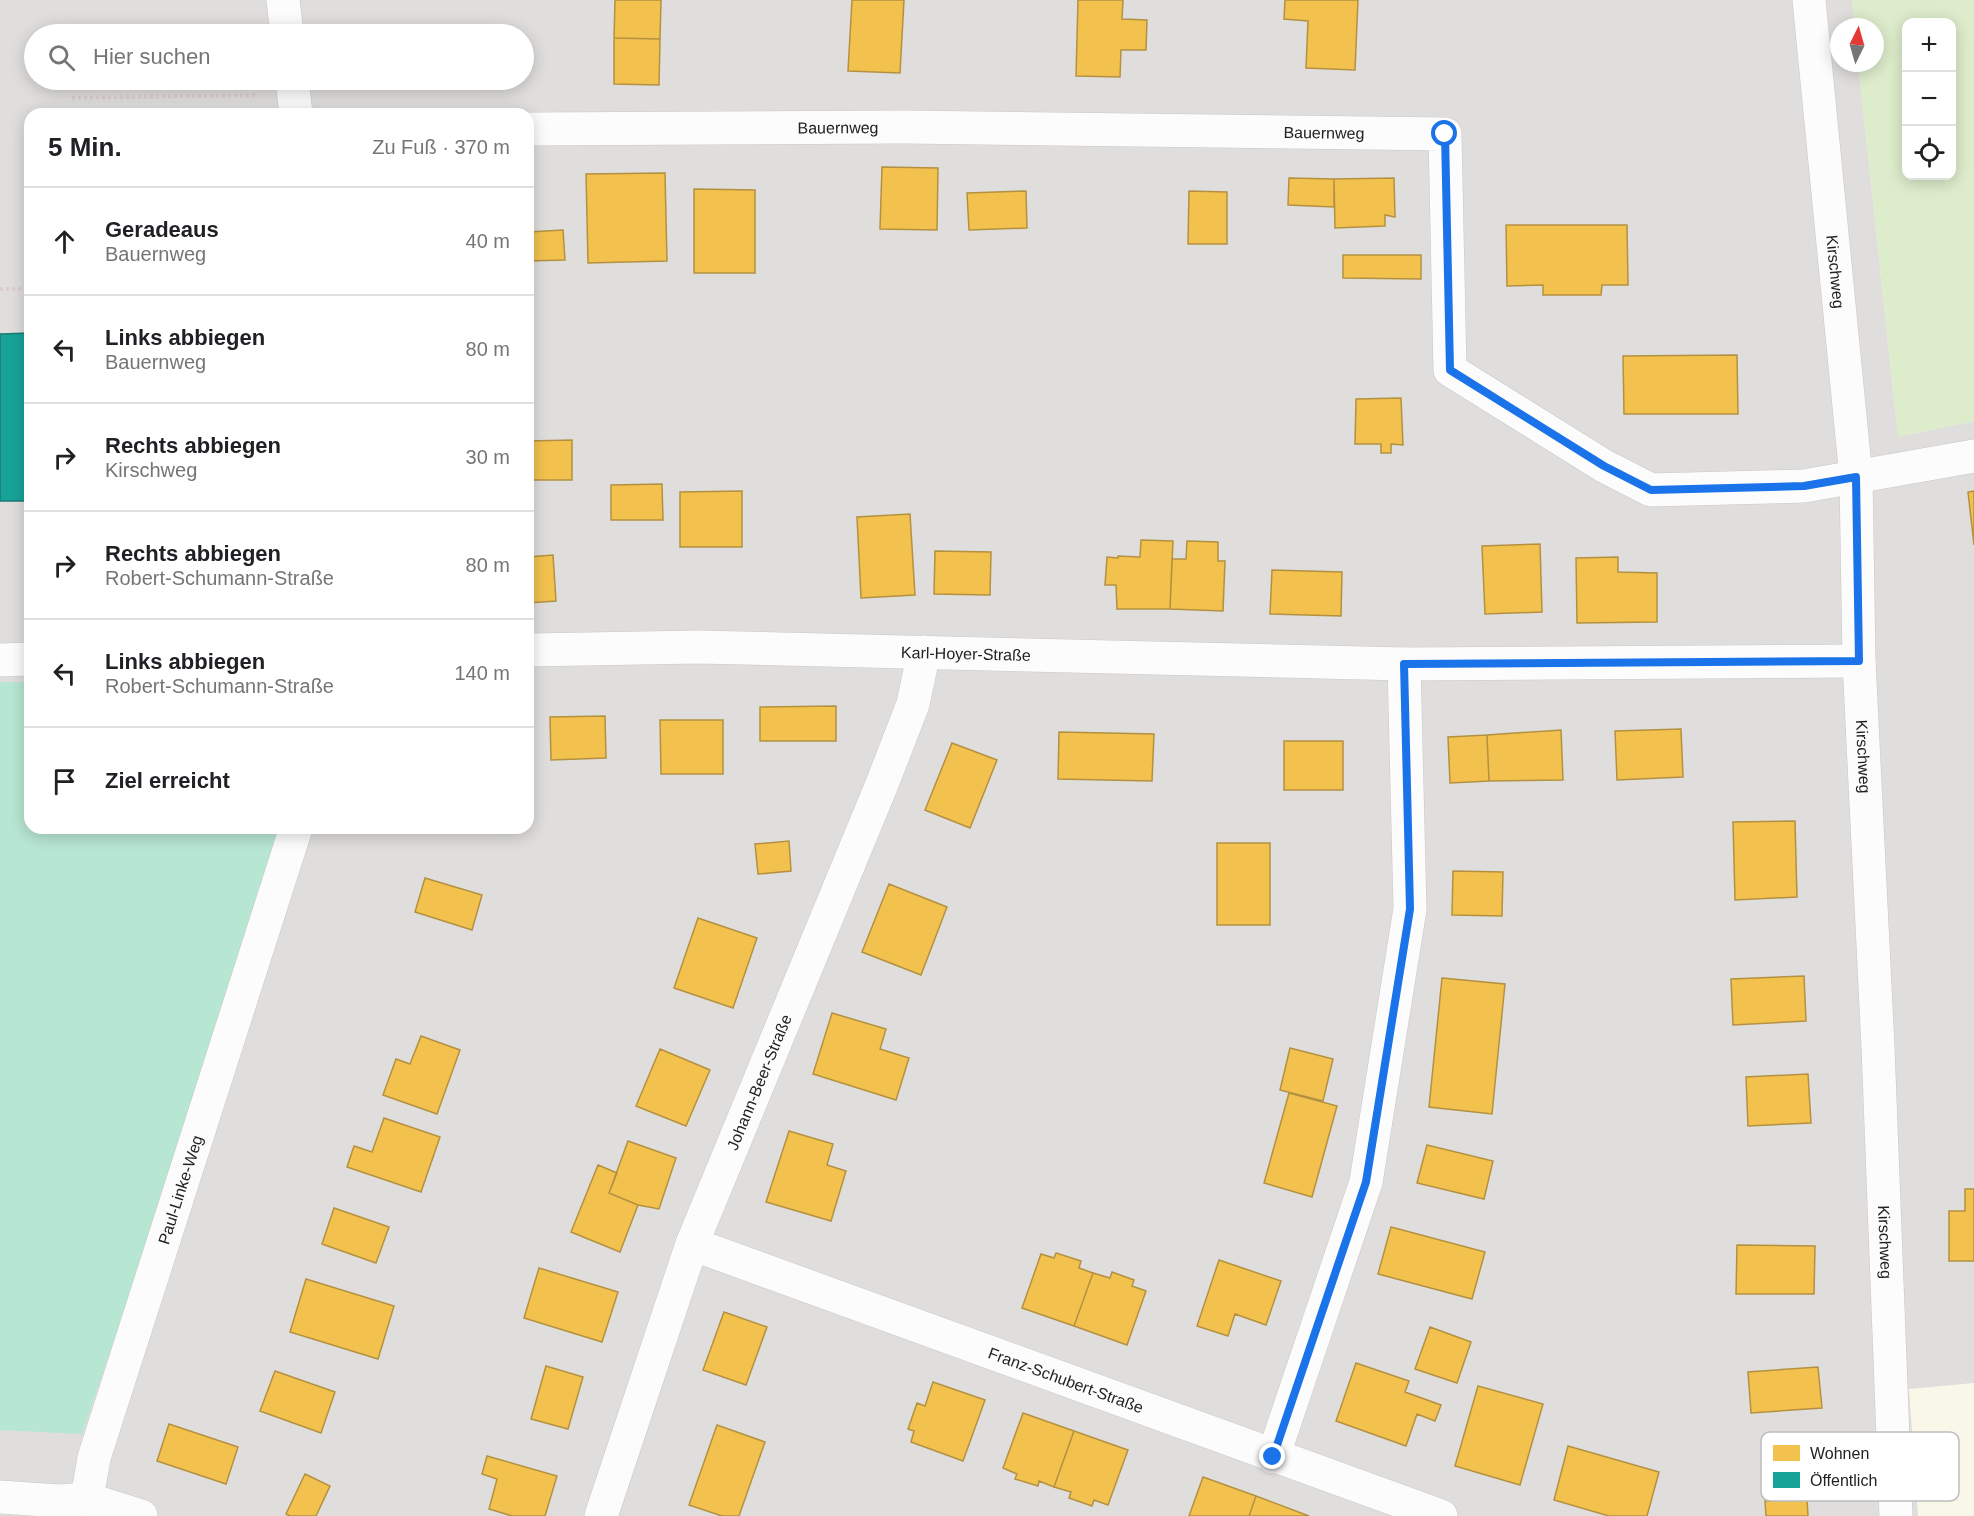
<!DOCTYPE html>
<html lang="de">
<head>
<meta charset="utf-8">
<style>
  :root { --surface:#fff; --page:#f6f6f6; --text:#202124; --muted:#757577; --line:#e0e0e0 }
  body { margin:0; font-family:Helvetica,sans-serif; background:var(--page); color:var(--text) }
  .controls { position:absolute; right:18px; top:18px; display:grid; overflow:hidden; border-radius:12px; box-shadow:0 3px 15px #0003 }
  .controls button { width:54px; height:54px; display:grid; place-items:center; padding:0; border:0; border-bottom:2px solid var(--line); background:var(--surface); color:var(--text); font:30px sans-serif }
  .compass { position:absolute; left:1830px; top:18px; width:54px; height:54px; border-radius:50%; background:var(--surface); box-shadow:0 3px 15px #0003; rotate:5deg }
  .stop { position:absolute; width:18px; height:18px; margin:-14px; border:4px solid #1a73e8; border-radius:50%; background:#fff }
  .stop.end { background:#1a73e8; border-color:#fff; box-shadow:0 2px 6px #0008 }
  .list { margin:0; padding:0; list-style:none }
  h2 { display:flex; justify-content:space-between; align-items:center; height:78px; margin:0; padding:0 24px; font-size:26px }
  h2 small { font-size:20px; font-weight:400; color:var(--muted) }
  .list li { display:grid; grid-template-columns:39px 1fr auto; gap:18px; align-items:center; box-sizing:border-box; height:108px; padding:0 24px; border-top:2px solid var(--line) }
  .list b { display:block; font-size:22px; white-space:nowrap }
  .list p { margin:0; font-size:20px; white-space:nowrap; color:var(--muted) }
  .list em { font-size:20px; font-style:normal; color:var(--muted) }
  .icon { flex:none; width:33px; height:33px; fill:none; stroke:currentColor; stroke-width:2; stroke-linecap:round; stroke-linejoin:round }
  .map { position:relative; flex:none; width:1974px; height:1516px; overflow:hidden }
  .search { position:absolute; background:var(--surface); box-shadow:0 3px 15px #0003; left:24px; top:24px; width:510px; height:66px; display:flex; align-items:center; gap:15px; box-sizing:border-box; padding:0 21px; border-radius:33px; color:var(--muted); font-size:22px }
  .panel { position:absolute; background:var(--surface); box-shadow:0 3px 15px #0003; left:24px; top:108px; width:510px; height:726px; border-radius:18px }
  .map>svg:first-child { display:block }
  .residential { fill:#dfdedc; fill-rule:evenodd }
  .education { fill:#f8f7e8 }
  .grass { fill:#ddeccb; fill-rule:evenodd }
  .pitch { fill:#b7e6d2 }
  .homes { fill:#f2c14e; stroke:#b49141; stroke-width:1.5 }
  .public { fill:#17a398; stroke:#1a7c75; stroke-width:1.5 }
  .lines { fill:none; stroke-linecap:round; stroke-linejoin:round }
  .minor-casing { stroke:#c9c8c7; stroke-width:34 }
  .path { stroke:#dccecd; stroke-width:4; stroke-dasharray:3 3; stroke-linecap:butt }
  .minor { stroke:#fdfcfc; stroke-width:33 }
  .route { stroke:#1a73e8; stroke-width:8 }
  .labels { text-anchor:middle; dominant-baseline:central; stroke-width:6; stroke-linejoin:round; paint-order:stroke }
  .street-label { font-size:16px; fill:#222; stroke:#fff }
  .key { fill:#fff; stroke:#bdbdbd; stroke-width:1.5 }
  .key-label { font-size:16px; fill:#222 }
</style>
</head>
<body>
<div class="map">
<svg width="1974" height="1516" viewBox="0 0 1974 1516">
  <rect width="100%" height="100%" fill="#f0eeeb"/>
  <path class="residential" d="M0,0h1852l3,27h-16v36h19l40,374 76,-16v1095h-1974zM34,34h490v46h-490zM30,114h498v714h-498z"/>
  <path class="education" d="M1974,1383v133h-56l-9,-127z"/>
  <path class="grass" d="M1852,0h122v421l-76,16 -40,-374h17v-36h-20zM1906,22h46v154h-46z"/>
  <path class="pitch" d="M0,682h30v146h258l-206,606 -82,-4z"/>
  <path class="homes" d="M615,0h46l-1,39 -46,-1z
    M852,0h52l-4,73 -52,-2z
    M1078,0h45l-1,19 25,1 -1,30h-25l-1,27 -44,-1z
    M1285,0h73l-3,70 -49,-2 2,-47 -24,-2z
    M614,38l46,1 -1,46 -45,-1z
    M882,167l56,1 -1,62 -57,-1z
    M665,173l2,88 -79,2 -2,-89z
    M1289,178l45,1v28l-46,-2z
    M1394,178l1,39 -10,-2v11l-50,2 -1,-49z
    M694,189l61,1v83h-61z
    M1026,191l1,37 -58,2 -2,-37z
    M1189,191l38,1v52h-39z
    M1506,225h121l1,60h-26l-1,10h-58v-10l-36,1z
    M563,230l2,30 -37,1v-29z
    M1343,255h78v24l-78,-1z
    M1737,355l1,59h-114l-1,-58z
    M1401,398l2,47 -12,-1v9h-10v-9h-26l1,-45z
    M572,440v40h-44v-39z
    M662,484l1,36h-52v-35z
    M742,491v56h-62v-55z
    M1974,491v54l-6,-53z
    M910,514l5,81 -54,3 -4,-81z
    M1141,540l32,1 -3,68h-53l-1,-24h-11l2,-28 11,1v-2l22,1z
    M1187,541l31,1v19h7l-2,50 -53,-2 2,-50h14z
    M1540,544l2,68 -57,2 -3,-68z
    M935,551l56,1 -1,43 -56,-1z
    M553,555l3,46 -28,2v-46z
    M1618,557v15l39,1v49l-80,1 -1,-65z
    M1272,570l70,2 -1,44 -71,-2z
    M836,706v35h-76v-34z
    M605,716l1,42 -55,2 -1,-43z
    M660,720h63v54h-62z
    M1681,729l2,48 -66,3 -2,-49z
    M1561,730l2,50 -74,1 -2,-46z
    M1059,732l95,2 -2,47 -94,-2z
    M1487,735l2,46 -39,2 -2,-46z
    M1284,741h59v49h-59z
    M952,743l45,17 -27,68 -45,-18z
    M1795,821l2,76 -62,3 -2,-78z
    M789,841l2,30 -33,3 -3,-30z
    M1217,843h53v82h-53z
    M1453,871l50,1 -1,44 -50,-1z
    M425,878l57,17 -10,35 -57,-18z
    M889,884l58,23 -26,68 -59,-23z
    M698,918l59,20 -24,70 -59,-20z
    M1804,976l2,45 -73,4 -2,-46z
    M1442,978l63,6 -13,130 -63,-7z
    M832,1013l54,16 -6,20 29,9 -13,42 -83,-26z
    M421,1036l39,14 -23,64 -54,-19 13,-36 14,5z
    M1290,1048l43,11 -10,42 -43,-11z
    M660,1049l50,21 -24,56 -50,-20z
    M1808,1074l3,49 -63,3 -2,-49z
    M1289,1093l48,13 -25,91 -48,-14z
    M384,1118l56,19 -19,55 -74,-25 7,-21 18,6z
    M789,1131l44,13 -6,21 19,6 -15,50 -65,-19z
    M628,1141l48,17 -17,51 -21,-4 -29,-12z
    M1427,1145l66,16 -9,38 -67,-16z
    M598,1165l19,8 -8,20 29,12 -18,47 -49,-20z
    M1965,1189h9v72h-25v-50h16z
    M334,1208l55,19 -13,36 -54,-19z
    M1391,1227l94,25 -13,47 -94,-25z
    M1737,1245l78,1 -1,48h-78z
    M1056,1253l25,8 -2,7 14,5 -19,53 -52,-18 19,-54 13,4z
    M1219,1260l62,21 -15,44 -31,-11 -7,22 -31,-10z
    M539,1268l79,24 -16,50 -78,-24z
    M1112,1272l22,8 -2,6 14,5 -19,54 -53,-19 19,-53 17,5z
    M306,1279l88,27 -16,53 -88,-27z
    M724,1312l43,15 -21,58 -43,-15z
    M1430,1327l41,15 -14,41 -42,-14z
    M1356,1363l53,18 -4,11 36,13 -6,16 -18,-7 -11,32 -70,-25z
    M546,1366l37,11 -15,52 -37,-10z
    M1818,1367l4,41 -71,5 -3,-41z
    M275,1371l60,21 -14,41 -61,-22z
    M933,1382l52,18 -22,61 -52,-19 3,-11 -6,-2 9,-26 8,3z
    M1478,1386l65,18 -23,81 -65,-19z
    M1023,1413l51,18 -20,56 -15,-6 -1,5 -23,-7 2,-5 -14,-6z
    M169,1424l69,23 -12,37 -69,-23z
    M717,1425l48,17 -26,74h-17l-33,-11z
    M1074,1431l54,19 -20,55 -14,-5 -2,6 -23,-8 2,-6 -17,-5z
    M1568,1446l91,26 -12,44h-38l-55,-16z
    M487,1456l70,20 -12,40h-33l-23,-7 8,-30 -15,-5z
    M305,1474l25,12 -14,30h-26l-4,-2z
    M1203,1477l53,19 -7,20h-60z
    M1256,1496l53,20h-60z
    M1807,1499l1,17h-42l-1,-15z"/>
  <path class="public" d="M30,333v168h-30v-167z"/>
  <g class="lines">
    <g class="minor-casing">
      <g id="minor">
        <path d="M283,0l4,34"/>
        <path id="s1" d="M1809,0l47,477 3,184 19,386 18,469"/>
        <path d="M292,80l4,34"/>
        <path id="s2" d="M528,129l377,-2 540,7 5,236 154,96 47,24 153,-4 170,-30"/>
        <path id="s3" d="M528,650l171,-3 705,17 455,-3"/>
        <path d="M0,660l30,-1"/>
        <path id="s4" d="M692,1244l749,272"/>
        <path d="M1273,1457l93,-275 44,-273 -6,-245"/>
        <path d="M0,1497l59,4 28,-2"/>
        <path id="s5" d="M141,1516l-54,-17 7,-41 202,-630"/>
        <path id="s6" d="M601,1516l91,-272 190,-460 31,-80 11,-52"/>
      </g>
    </g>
    <path class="path" d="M72,98l185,-3
      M0,289h30"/>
    <use href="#minor" class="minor"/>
  </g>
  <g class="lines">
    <path class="route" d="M1273,1457l93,-275 44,-273 -6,-245 455,-3 -3,-184 -52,9 -153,4 -47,-24 -154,-96 -5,-236"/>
  </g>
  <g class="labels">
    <g class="street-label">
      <text stroke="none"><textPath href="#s2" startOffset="310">Bauernweg</textPath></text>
      <text stroke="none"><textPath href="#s2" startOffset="796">Bauernweg</textPath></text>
      <text stroke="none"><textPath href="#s1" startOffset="273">Kirschweg</textPath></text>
      <text stroke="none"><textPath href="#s3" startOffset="438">Karl-Hoyer-Straße</textPath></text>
      <text stroke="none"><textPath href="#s1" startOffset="759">Kirschweg</textPath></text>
      <text stroke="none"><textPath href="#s6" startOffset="462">Johann-Beer-Straße</textPath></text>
      <text stroke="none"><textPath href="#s5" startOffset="380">Paul-Linke-Weg</textPath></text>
      <text stroke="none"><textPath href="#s1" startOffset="1245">Kirschweg</textPath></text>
      <text stroke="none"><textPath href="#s4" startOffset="398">Franz-Schubert-Straße</textPath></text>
    </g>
  </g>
  <rect x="1761" y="1432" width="198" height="69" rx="9" class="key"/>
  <rect x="1773" y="1445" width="27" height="16" fill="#f2c14e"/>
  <rect x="1773" y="1472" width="27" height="16" fill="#17a398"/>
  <g class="key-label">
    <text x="1810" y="1459">Wohnen</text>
    <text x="1810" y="1486">Öffentlich</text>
  </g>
</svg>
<div class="controls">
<button>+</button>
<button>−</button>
<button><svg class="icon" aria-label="locate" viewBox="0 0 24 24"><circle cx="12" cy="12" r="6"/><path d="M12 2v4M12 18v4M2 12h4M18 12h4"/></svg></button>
</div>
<svg class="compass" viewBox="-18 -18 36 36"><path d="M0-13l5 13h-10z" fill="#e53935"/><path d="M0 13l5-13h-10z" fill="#757577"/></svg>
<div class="stop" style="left:1445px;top:134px"></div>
<div class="stop end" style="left:1273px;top:1457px"></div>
<div class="search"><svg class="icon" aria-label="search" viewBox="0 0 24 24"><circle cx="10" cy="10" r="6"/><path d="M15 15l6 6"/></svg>Hier suchen</div>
<section class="panel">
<h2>5 Min.<small>Zu Fuß · 370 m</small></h2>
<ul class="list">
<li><svg class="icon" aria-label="ahead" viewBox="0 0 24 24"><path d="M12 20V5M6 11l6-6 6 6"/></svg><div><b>Geradeaus</b><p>Bauernweg</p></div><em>40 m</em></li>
<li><svg class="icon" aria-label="left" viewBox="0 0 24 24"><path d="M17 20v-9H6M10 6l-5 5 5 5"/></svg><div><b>Links abbiegen</b><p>Bauernweg</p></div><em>80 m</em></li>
<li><svg class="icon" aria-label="right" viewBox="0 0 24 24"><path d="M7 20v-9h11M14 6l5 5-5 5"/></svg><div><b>Rechts abbiegen</b><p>Kirschweg</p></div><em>30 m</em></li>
<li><svg class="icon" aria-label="right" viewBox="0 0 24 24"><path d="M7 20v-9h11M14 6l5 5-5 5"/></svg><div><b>Rechts abbiegen</b><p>Robert-Schumann-Straße</p></div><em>80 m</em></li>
<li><svg class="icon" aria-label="left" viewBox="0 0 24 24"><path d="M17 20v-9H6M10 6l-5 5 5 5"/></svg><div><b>Links abbiegen</b><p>Robert-Schumann-Straße</p></div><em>140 m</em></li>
<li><svg class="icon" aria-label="arrive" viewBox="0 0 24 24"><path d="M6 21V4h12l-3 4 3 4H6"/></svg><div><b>Ziel erreicht</b></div></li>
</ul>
</section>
</div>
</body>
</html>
